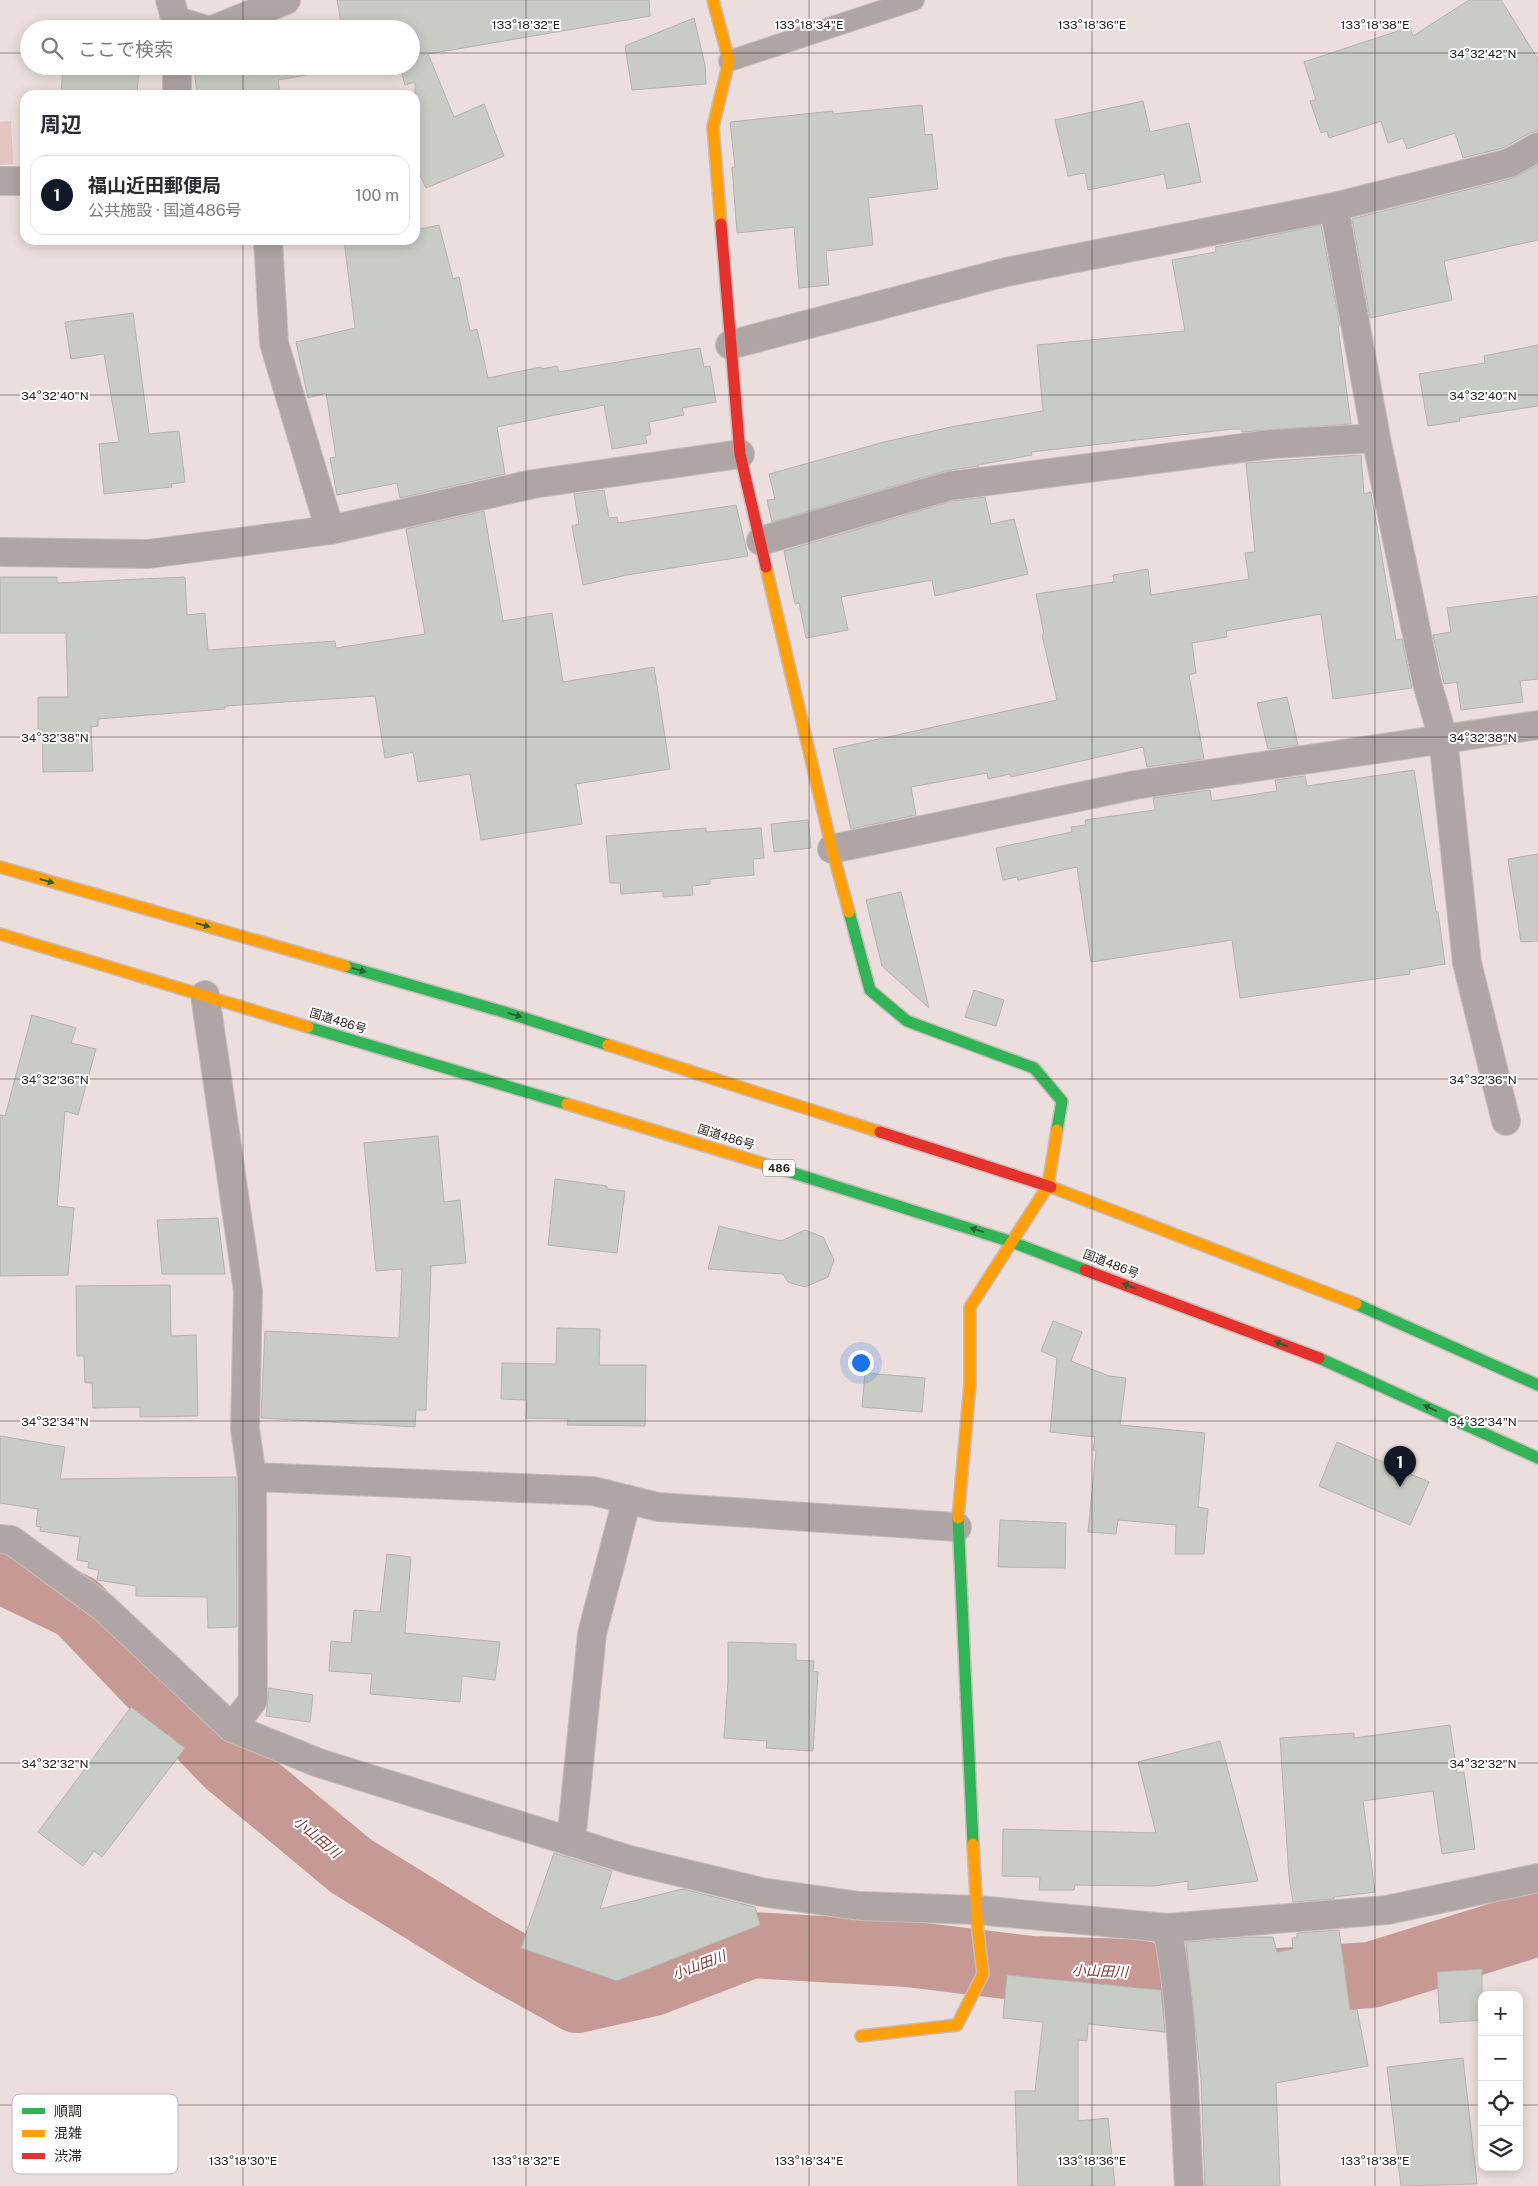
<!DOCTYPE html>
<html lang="ja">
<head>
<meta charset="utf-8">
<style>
  :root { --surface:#fff; --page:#f2f2f3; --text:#2b2b33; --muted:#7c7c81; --line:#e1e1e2; --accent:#111827 }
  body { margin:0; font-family:"Public Sans","Noto Sans JP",sans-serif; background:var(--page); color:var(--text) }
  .controls { position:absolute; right:15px; bottom:15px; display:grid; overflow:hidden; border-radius:10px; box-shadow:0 2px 12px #0003 }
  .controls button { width:45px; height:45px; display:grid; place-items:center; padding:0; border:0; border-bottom:1px solid var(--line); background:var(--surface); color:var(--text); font:25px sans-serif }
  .you { position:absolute; left:860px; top:1362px; width:18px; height:18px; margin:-12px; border:4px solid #fff; border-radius:50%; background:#1a73e8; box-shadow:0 0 0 8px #1a73e833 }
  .badge { display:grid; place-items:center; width:32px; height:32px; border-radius:50%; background:var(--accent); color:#fff; font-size:16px; font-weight:700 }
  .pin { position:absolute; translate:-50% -41px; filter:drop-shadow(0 1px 2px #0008) }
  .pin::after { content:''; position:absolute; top:26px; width:18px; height:15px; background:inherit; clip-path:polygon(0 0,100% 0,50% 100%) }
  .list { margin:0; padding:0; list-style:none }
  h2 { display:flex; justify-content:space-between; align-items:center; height:65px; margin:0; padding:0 20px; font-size:21px }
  h2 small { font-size:16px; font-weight:400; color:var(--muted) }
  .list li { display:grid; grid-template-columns:32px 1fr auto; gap:15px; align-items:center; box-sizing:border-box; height:80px; margin:0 10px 10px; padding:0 10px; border:1px solid var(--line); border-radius:15px }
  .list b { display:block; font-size:19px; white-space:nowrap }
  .list p { margin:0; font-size:16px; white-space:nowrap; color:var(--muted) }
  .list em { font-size:16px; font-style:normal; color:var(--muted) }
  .icon { flex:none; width:28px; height:28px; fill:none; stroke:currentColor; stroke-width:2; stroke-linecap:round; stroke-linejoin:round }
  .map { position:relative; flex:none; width:1538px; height:2186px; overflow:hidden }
  .search { position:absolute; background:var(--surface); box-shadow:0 2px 12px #0003; left:20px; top:20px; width:400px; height:55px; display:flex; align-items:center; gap:12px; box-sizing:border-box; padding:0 18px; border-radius:28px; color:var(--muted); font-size:19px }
  .panel { position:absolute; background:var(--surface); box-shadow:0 2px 12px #0003; left:20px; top:90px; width:400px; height:155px; border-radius:15px }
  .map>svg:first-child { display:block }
  .green { fill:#e2c5c2 }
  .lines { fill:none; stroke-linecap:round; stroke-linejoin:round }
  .river { stroke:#c69995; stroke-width:66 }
  .building { fill:#c8ccc5; stroke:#b5b3af }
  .lane-casing { stroke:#c7bcbb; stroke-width:22 }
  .street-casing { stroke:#c7bcbb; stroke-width:30 }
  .fast-casing { stroke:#c7bcbb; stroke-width:14 }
  .slow-casing { stroke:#c7bcbb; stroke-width:14 }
  .jam-casing { stroke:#c7bcbb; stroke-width:14 }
  .lane { stroke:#afa5a4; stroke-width:20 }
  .street { stroke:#afa5a4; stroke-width:28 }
  .fast { stroke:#30b455; stroke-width:11 }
  .slow { stroke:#ff9f0a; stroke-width:11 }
  .jam { stroke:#e5322d; stroke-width:11 }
  .oneway { fill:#2a6035 }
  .ticks { fill:none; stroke:#251c1b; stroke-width:1; stroke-opacity:0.45 }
  .labels { text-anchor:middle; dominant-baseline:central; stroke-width:4; stroke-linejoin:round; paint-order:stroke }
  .shield { fill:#fff; stroke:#66605f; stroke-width:1 }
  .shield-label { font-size:11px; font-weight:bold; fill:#251c1b }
  .street-label { font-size:12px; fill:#251c1b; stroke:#fff }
  .water-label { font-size:14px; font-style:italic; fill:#7e3432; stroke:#fff }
  .key { fill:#fff; stroke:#bebbbb; stroke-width:1 }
  .key-label { font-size:14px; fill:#251c1b }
  .ticks-label { font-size:12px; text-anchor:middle; fill:#251c1b; stroke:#fff; stroke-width:4; stroke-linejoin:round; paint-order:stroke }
</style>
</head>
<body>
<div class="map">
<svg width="1538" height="2186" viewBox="0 0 1538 2186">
  <rect width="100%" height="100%" fill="#ecdedc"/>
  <path class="green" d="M11,121l2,43 -13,1v-43z"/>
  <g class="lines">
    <path class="river" d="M0,1570l77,37 150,156 124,103 138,85 88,49 76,-17 99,-38 156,9 123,15 102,3 70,14 168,-11 167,-52"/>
  </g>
  <path class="building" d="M337,0h312l1,16 -222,38 26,63 30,-13 20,52 -78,32 -11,-24v-82l-10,3 -5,-19h11v-37h-104l34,-6z
    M1469,0h32l37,59v72l-8,2 -27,15 -40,10 -8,-25 -48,16 -4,-11 -15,5 -7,-22 -52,17 -2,-7 -6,2 -11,-32 6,-1 -12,-38 106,-35 3,9z
    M694,18l11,47 1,19 -74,6 -7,-44z
    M63,66h76l-2,29h-76z
    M194,66h163l-79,14 2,15h-83z
    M1143,101l7,31 39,-9 12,59 -34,7 -3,-15 -76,16 -3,-17 -17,3 -13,-56z
    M922,105l3,30 7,-1 6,55 -70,9 5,47 -47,6 3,34 -30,3 -5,-61 -57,6 -5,-66h3l-5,-45 103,-11v3z
    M1538,165v75l-94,21 8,39 -82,18 -18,-99 161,-41z
    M439,225l14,54 6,-2 11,54 7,-2 11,49 53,-11 1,2 15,-3 2,6 141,-24 4,19 6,-1 6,36 -34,6 2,7 -35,7 2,12 -6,2 2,7 -35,6 -8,-44 -107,22 8,47 -105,24 -3,-15 -60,12 -7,-37 6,-1 -10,-64 -18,5 -12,-56 59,-14 -11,-88h71v-10z
    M1321,225l19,100 -2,1 13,98 -109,8v-3h-9l-202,23 1,3 -54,10 1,1 -34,5 -173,51 -5,-22 8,-1 -6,-25 115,-32 67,-15 92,-16 -6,-66 148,-14 -13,-71 44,-8 -1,-5z
    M133,313l16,121 30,-3 6,51 -14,2 1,3 -68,7 -5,-50 20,-2 -15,-88 -33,5 -6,-37z
    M1538,345v61l-79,12 1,3 -32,5 -9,-52 66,-11 -1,-7z
    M1361,455l3,39 7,-2 25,148 6,-1 10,49 -79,11 -12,-85 -95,17 1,6 -35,6 4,30 -7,2 15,84 -57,8 -4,-20 -132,30 -1,-3 -22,5 -1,-6 -76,14 5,28 -65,14 -18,-80 224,-49 -15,-65 2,-1 -8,-40 78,-12 -1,-7 35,-6 3,26 98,-16 -4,-26 10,-1 -9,-89z
    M604,490l5,28 8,-1 1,6 118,-18 12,51 -121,19 -44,10 -11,-59 7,-2 -5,-30z
    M985,497l6,27 23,-5 14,55 -93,22 -3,-16 -91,17 7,33 -42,8 -7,-35 -4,1 -11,-53 168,-50z
    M484,511l19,110 49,-8 11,69 91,-15 16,102 -94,15 6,40 -101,16 -11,-66 -52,8 -5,-30 -28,6 -10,-62 -150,10v3l-127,10v7l-7,1 2,44 -50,1 -1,-43h-4v-32h30l-2,-64h-66v-56h57v6l128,-6 2,38 18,-2 3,37 127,-9 1,7 89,-14 -19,-105z
    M1538,596v83l-18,2 3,21 -62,8 -4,-28 -13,2 -11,-49 18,-3 -4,-24z
    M1287,697l11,48 -30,4 -11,-46z
    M1414,770l22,142h2l7,52 -36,6 1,4 -170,24 -8,-58 -141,22 -14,-95 -59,13 -1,-3 -14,3 -7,-32 76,-16 -1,-5 15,-2 -1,-5 70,-10 -2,-12 57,-8 2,11 65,-10 -2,-11 30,-4 2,10z
    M808,820l3,28 -37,4 -3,-28z
    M706,828v4l55,-4 3,30 -11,1 1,16 -44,4v5l-18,2 1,9 -30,2v-6l-42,3 -1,-11h-10l-4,-47z
    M1538,854v87l-17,1 -13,-83z
    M901,892l28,116 -47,-42 -16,-66z
    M974,990l30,10 -8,26 -31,-9z
    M32,1015l44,13 -5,15 25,6 -18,66 -13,-4 -8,95 17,2 -6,67 -68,1v-161l5,1z
    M438,1136l6,66 16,-2 6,63 -35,3 -5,144h-10l-1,17 -154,-9 4,-87 134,7 3,-69 -26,2 -12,-128z
    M555,1179l52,7v3l18,2 -8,62 -69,-8z
    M218,1218l7,56h-63l-5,-54z
    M719,1226l62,15 24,-11 18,7 11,23 -6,17 -23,10 -17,-5 -5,-8 -75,-5z
    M170,1285l1,51 25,-1 2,81 -58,1v-10l-47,1 -1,-25h-7l-1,-27h-7l-1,-70z
    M1053,1321l29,11 -11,29 38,15 17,2 -6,47 85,8 -7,74 10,2 -4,45h-29l1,-29 -58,-5 -2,14 -28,-2 8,-81 -3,-1 2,-13 -45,-5 7,-74 -16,-7z
    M557,1328l43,1 -1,36h47l-1,61 -78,-1 1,-6 -42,-1 1,-18 -26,-1 1,-36 54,1z
    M865,1373l60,5 -3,34 -60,-5z
    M0,1436l65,11 -5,32 176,-2 1,150 -29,1 -1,-31 -71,-1v-10l-39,-6 2,-10 -11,-2 1,-6 -12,-2 3,-23 -40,-6 1,-4 -5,-1 2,-17 -38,-6z
    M1337,1442l92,40 -19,43 -91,-39z
    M1000,1520l66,3 -1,45 -67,-1z
    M387,1554l24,3 -6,76 95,9 -5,38 -33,-4 -2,26 -90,-8 2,-20 -43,-3 2,-30 20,2 3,-33 26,2z
    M728,1642l68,2v16l18,1 -1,10 5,1 -5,79 -47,-3 1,-7 -43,-3 4,-58z
    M269,1688l44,7 -3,27 -44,-6z
    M131,1707l54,41 -83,109 -8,-6 -11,15 -45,-34z
    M1450,1725l7,48 7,-1 11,77 -33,5 -9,-63 -70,10 12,91 -41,5v2l-41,3 -4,-25 -9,-139 74,-5v5z
    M1220,1741l38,140 -70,9v-9l-34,5 -79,-1 -1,5h-35l1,-13 -38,-1 1,-47 153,4 -18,-71z
    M554,1853l58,18 -12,38 83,-20 72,18 5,18 -143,56 -96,-33z
    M1339,1930l11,80 7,-1 11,57 -92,17 4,103h-75l-4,-106 -15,-138 65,-5h22l4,15 16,-3 -1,-11h5v-5z
    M1482,1969v51l-42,3 -3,-51z
    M1007,1975l154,15 4,42 -77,-8 -1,17 -9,-1v81l30,-3 7,68h-97l-3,-95h20l8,-69 -40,-4z
    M1463,2058l14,126 -76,2 -14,-119z"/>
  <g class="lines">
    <g class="lane-casing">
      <path id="lane" d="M729,61l185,-61"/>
    </g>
    <g class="street-casing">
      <path id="street" d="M170,0l6,21 27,8
        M215,29l71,-29
        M177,66v29
        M0,181h25
        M1334,207l42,231 51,245 16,55 24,225 39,158
        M268,240l6,103 56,187
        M730,345l276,-73 328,-65 175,-44 29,-16
        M761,541l188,-55 323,-42 104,-6
        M0,552l148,2 182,-24 203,-46 207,-30
        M832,849l303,-64 403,-60
        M205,995l43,296 -3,138 7,48 1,223 -21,28
        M252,1477l341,14 65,16 299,20
        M0,1539l11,1 92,67 129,121 87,35 311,97 131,32 99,14 117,4 190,18 220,-18 151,-32
        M571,1842l21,-208 35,-135
        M1167,1928c17,84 17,172 22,258"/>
    </g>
    <g class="fast-casing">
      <path id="fast" d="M849,912l21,78 37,31 127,47 28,33 -5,29
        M345,966l176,51 87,28
        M308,1027l259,77
        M771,1166l241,76 73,28
        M1356,1304l182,81
        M1319,1358l219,100
        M958,1518l15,326"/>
    </g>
    <g class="slow-casing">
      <path id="slow" d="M713,0l16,61 -16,66 8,97
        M766,567l66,282 17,63
        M0,867l345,99
        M0,934l308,93
        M608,1045l272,87
        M567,1104l204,62
        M1051,1187l305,117
        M958,1518l12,-134v-77l78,-121 9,-56
        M861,2036l96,-11 26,-51 -5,-42 -5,-88"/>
    </g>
    <g class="jam-casing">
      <path id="jam" d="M721,224l19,230 26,113
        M880,1132l171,55
        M1085,1270l234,88"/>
    </g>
    <use href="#lane" class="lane"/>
    <use href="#street" class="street"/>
    <use href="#fast" class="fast"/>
    <use href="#slow" class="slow"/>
    <use href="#jam" class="jam"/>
  </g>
  <defs><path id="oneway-solid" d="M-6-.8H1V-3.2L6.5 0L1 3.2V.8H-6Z" transform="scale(1.25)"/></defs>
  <g class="oneway">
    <use href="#oneway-solid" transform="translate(47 881) rotate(16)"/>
    <use href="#oneway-solid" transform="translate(203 925) rotate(16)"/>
    <use href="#oneway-solid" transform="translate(359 970) rotate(16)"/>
    <use href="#oneway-solid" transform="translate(515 1015) rotate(16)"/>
    <use href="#oneway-solid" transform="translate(977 1230) rotate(-162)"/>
    <use href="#oneway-solid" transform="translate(1129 1286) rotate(-159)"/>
    <use href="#oneway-solid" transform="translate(1281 1344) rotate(-159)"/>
    <use href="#oneway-solid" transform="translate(1430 1408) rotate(-155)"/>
  </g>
  <path class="ticks" d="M243,0v29M526,0v2186M809,0v2186M1092,0v2186M1375,0v2186M0,53h29M411,53h1127M243,66v29M243,240v1946M0,395h1538M0,737h1538M0,1079h1538M0,1421h1538M0,1763h1538M0,2105h1482M1519,2105h19"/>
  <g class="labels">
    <rect class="shield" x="763" y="1159.5" width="32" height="17" rx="4"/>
    <g class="shield-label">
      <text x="779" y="1168">486</text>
    </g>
    <g class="street-label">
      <text transform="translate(338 1021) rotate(17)">国道486号</text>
      <text transform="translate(726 1137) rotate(17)">国道486号</text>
      <text transform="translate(1111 1264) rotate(21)">国道486号</text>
    </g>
    <g class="water-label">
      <text transform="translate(317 1837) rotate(40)">小山田川</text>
      <text transform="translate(699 1965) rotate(-21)">小山田川</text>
      <text transform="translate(1100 1971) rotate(2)">小山田川</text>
    </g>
  </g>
  <rect x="12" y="2094" width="166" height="80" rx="8" class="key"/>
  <rect x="22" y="2108" width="23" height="6" fill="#30b455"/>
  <rect x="22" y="2130" width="23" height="7" fill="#ff9f0a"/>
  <rect x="22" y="2153" width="23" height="6" fill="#e5322d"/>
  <g class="key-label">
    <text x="54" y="2116">順調</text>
    <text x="54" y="2138">混雑</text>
    <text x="54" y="2161">渋滞</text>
  </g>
  <g class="ticks-label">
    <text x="526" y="29">133°18'32"E</text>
    <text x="809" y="29">133°18'34"E</text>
    <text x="1092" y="29">133°18'36"E</text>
    <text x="1375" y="29">133°18'38"E</text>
    <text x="1483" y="58">34°32'42"N</text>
    <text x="55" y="400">34°32'40"N</text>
    <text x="1483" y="400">34°32'40"N</text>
    <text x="55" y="742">34°32'38"N</text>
    <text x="1483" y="742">34°32'38"N</text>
    <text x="55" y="1084">34°32'36"N</text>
    <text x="1483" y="1084">34°32'36"N</text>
    <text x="55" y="1426">34°32'34"N</text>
    <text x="1483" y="1426">34°32'34"N</text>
    <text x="55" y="1768">34°32'32"N</text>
    <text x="1483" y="1768">34°32'32"N</text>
    <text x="243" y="2165">133°18'30"E</text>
    <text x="526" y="2165">133°18'32"E</text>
    <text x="809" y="2165">133°18'34"E</text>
    <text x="1092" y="2165">133°18'36"E</text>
    <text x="1375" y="2165">133°18'38"E</text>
  </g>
</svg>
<div class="controls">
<button>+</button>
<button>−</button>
<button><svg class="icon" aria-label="locate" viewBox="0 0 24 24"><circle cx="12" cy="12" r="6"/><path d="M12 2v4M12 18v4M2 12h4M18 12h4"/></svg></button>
<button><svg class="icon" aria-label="layers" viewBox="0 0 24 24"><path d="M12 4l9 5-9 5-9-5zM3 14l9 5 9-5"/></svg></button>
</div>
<div class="you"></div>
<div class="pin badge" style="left:1400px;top:1487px">1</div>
<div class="search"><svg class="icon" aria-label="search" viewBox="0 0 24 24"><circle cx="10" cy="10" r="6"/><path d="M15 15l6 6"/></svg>ここで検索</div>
<section class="panel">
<h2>周辺<small></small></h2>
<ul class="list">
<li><span class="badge">1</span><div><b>福山近田郵便局</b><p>公共施設 · 国道486号</p></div><em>100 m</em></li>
</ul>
</section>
</div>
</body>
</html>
